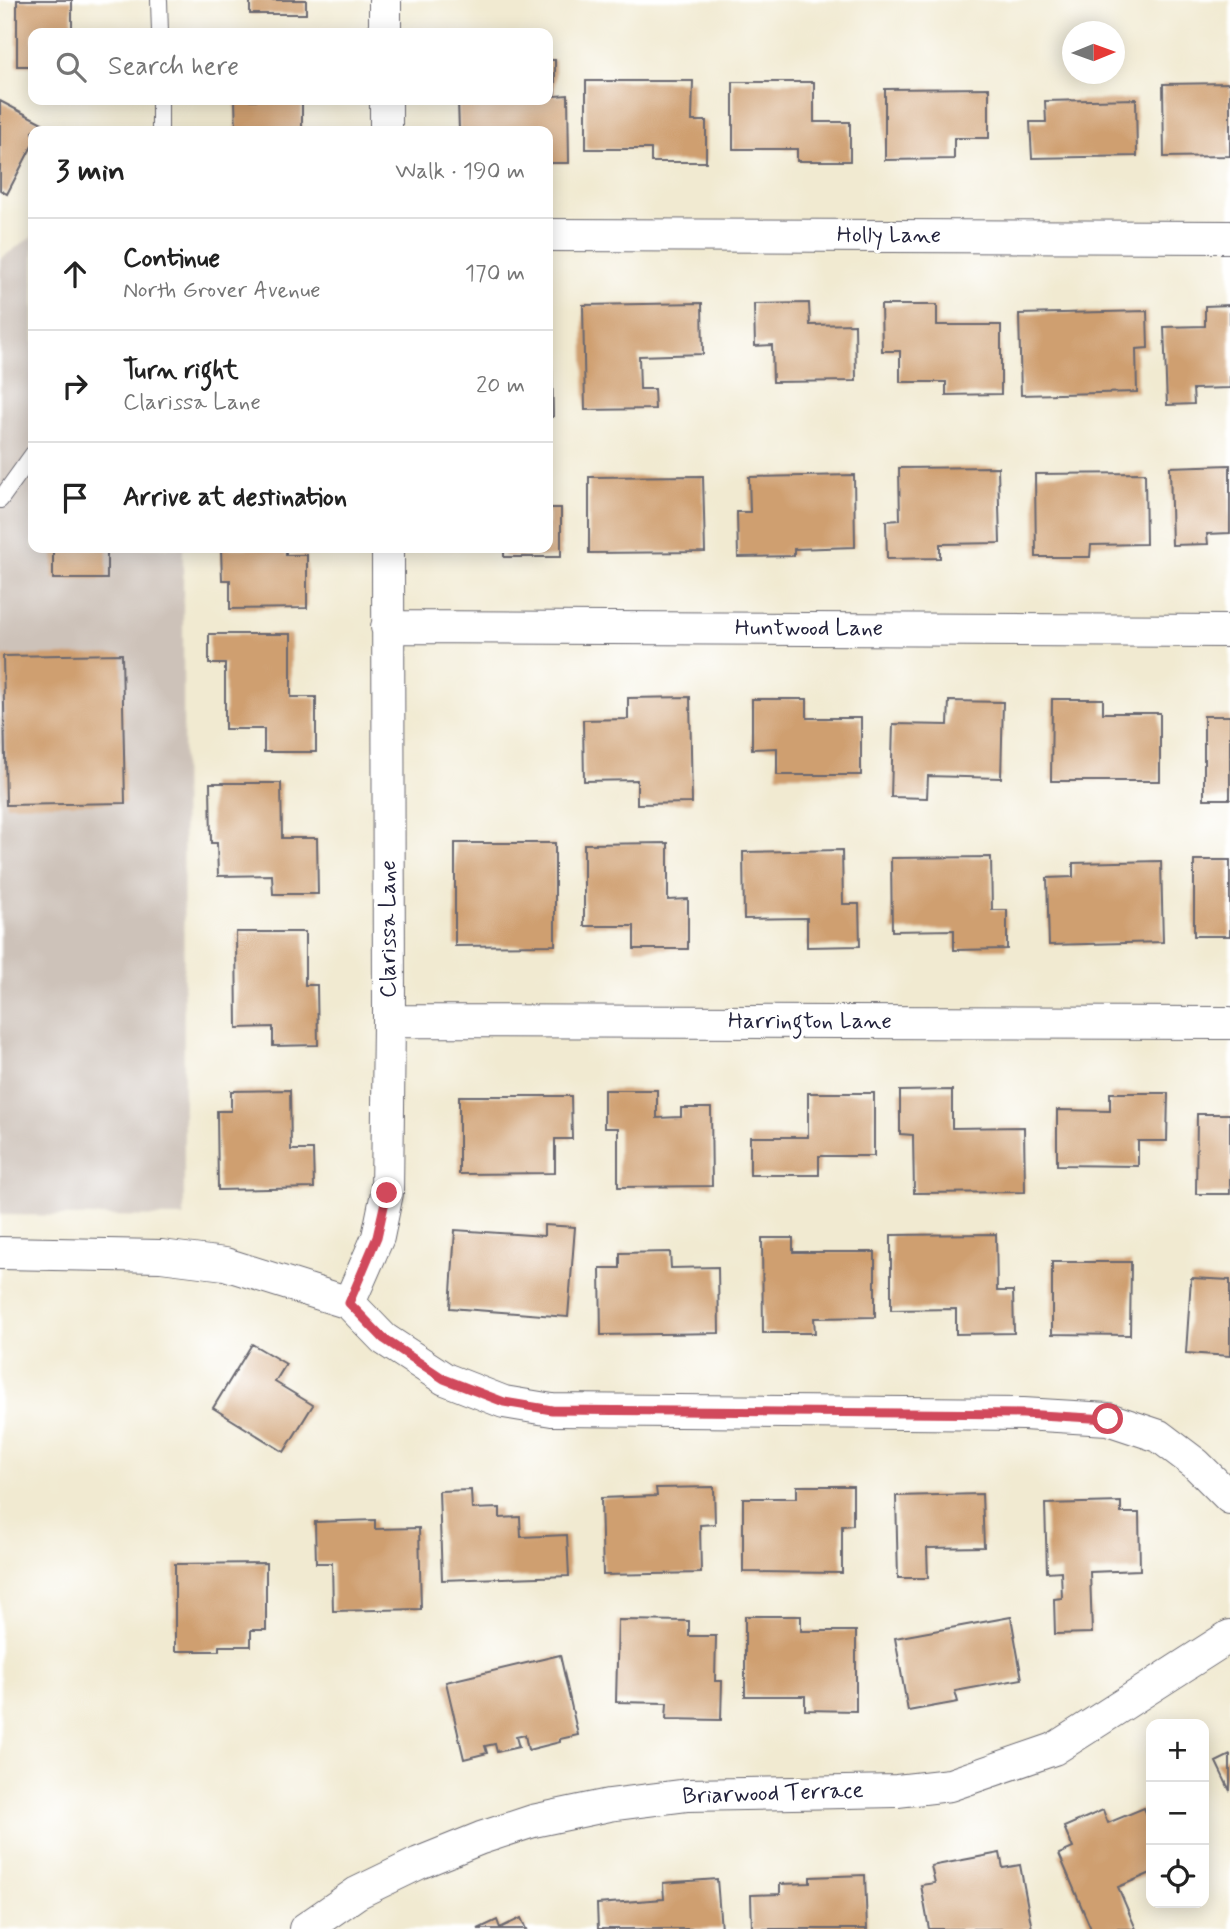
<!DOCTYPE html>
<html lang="en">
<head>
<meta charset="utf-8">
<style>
  :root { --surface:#fff; --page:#f6f6f6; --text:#222; --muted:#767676; --line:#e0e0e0 }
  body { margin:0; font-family:Mynerve,sans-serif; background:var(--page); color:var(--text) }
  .controls { position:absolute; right:21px; bottom:21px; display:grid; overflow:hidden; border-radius:14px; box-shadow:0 4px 18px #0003 }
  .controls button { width:63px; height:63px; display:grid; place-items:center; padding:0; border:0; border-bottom:2px solid var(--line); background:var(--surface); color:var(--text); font:35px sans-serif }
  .compass { position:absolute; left:1062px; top:21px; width:63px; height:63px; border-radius:50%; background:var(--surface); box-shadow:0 4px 18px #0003; rotate:89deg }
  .stop { position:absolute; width:21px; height:21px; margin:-16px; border:5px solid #d1495b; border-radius:50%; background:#fff }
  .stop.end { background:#d1495b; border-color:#fff; box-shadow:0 2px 7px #0008 }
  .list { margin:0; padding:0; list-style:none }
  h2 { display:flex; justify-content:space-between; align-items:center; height:91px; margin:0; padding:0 28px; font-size:30px }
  h2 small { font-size:23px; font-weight:400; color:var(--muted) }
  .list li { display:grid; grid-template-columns:46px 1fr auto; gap:21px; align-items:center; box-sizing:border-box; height:112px; padding:0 28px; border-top:2px solid var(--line) }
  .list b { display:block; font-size:26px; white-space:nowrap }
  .list p { margin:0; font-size:23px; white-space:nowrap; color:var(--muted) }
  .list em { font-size:23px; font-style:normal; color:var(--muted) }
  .icon { flex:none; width:38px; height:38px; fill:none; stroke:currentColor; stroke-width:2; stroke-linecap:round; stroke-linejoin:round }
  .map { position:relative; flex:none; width:1230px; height:1929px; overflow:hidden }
  .search { position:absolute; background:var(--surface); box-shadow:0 4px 18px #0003; left:28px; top:28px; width:525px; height:77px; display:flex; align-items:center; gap:18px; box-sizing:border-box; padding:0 24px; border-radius:14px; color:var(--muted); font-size:26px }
  .panel { position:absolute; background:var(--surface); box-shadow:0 4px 18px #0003; left:28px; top:126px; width:525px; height:427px; border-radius:14px }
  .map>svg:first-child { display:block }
  .industrial { fill:#cdc2b9 }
  .building { fill:#cf9f70 }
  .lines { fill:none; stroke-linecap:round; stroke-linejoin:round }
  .lane-casing { stroke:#6a6870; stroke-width:18 }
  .street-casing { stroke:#6a6870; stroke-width:34 }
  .lane { stroke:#fff; stroke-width:16 }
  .street { stroke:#fff; stroke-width:32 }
  .route { stroke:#d1495b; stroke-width:9 }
  .labels { text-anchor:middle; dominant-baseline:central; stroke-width:7; stroke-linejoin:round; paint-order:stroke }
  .street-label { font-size:23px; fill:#22223b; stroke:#fff }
</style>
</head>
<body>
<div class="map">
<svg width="1230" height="1929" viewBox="0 0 1230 1929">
  <rect width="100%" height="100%" fill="#fff"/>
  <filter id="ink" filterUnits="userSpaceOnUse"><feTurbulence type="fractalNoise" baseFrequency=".0143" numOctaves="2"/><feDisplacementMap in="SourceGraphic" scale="14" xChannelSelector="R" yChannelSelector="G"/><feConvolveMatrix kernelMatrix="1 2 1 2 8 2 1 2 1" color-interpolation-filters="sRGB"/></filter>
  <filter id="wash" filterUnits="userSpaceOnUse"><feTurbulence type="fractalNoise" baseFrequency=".00686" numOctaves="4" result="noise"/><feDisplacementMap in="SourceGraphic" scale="28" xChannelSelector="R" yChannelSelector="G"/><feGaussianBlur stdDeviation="1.57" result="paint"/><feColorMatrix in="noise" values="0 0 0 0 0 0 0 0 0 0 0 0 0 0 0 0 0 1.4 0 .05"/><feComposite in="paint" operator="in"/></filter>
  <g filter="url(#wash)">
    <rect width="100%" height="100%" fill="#f1ead1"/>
    <path class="industrial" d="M33,236v312h150l1,669 -184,-2v-956z"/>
    <g id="blocks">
      <path class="building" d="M17,0h55v33h-39v33h-16z
        M250,0h56v14h-56z
        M548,60h7v36l13,-1 1,68h-21v-32h-89l-1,-31h90z
        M586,81h107l-1,40h14v41h-55v-13h-65z
        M733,82h81v40h36v39h-53v-12h-64z
        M1230,83v73l-66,1 -1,-73z
        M989,88v50h-35v21l-69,1v-71z
        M1136,99l1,57 -105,2 -2,-36h16l-1,-21z
        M235,100h67v31h-66z
        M0,101l44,23 -4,7h-7v13l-26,50 -7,-4z
        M702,303l1,51 -64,2 1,33h14l1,20 -70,1 -2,-105z
        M809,303l1,22 45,-1 1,57 -83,1 -1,-37 -17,1 -1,-42z
        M881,305h56v20h64v69l-55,1v-13h-46v-31h-18z
        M1230,305v83l-37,1 1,15 -27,1 -3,-78 41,-1v-20z
        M548,309h3l2,108h-5z
        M1147,311l1,37 -12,1 1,43 -116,3 -2,-81z
        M1230,465v68l-23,1 1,10 -36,1 -2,-78z
        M998,467l2,76 -60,1v14l-53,1 -1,-38 14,-1 -1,-52z
        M1145,473l1,71 -55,1 -1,12h-54l-1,-83z
        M854,475l1,72 -61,2v7l-56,1 -1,-45h13l-1,-35z
        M703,476l2,76 -116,1v-76z
        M548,508h13v49h-57v-9h44z
        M53,548h54v31h-54z
        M221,548h65v7h21v53l-77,1v-29h-8z
        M209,634h82v63h25v55h-52v-23h-39v-65h-16z
        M122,654l3,149 -119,2 -3,-149z
        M690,697l2,106 -55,1v-24l-53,1 -1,-61 45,-1v-21z
        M752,699h55v19h54v57h-84v-27l-25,1z
        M1052,699h51v14h57v68h-109z
        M949,701l54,1 -2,76 -73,-2 -1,22 -36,-1 2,-73 55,1z
        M1204,716h26v83h-26z
        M210,783h71l1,55h35l1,56h-45l-1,-19 -54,1 -1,-33h-6z
        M455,843h100v102l-100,1z
        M668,843v57l20,-1v50h-54v-23h-50v-82z
        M842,850l1,54h16l1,42 -53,1v-29l-63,1 -1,-67z
        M991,857l1,53h15v39l-53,1v-20l-62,1 -1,-73z
        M1194,860h36v76h-36z
        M1161,861l2,81 -114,3 -2,-67 26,-1v-14z
        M236,932h69v53h12l1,60 -45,1v-19l-36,1z
        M290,1090l1,60h22l1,38 -96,2 -1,-79h14v-20z
        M604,1090h53v28l24,-1v-9h30l1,78 -94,1v-59h-14z
        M952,1090v38l72,-1 1,65 -111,1 -1,-58 -13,-1v-43z
        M808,1093h66v63h-55v19h-69v-38h58z
        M1110,1093h58l-1,48h-29v25l-81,-1v-55l53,1z
        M459,1096h112l1,43h-17v34l-96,1z
        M1197,1114h33v80h-34z
        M544,1225l31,2 -7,90 -118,-9 5,-78 89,6z
        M996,1234l1,57h16l1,42 -58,1v-25l-65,1v-75z
        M762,1238h31v14h82v65l-61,1 1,15h-52z
        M670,1252l1,16 47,-1 1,66 -118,2 -1,-67h20v-15z
        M1052,1262h79l-1,73 -78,-1z
        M1191,1278l39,2v76l-44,-3z
        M252,1344l34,20 -11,18 38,23 -29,47 -71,-44z
        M797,1486h56v39l-11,1v47l-99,-1v-74h54z
        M714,1487l1,37 -15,1 1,48 -98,2 -2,-77 56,-2 -1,-8z
        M471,1490l1,19 28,-1v10l20,-1 1,20 46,-2 2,41 -127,4 -3,-89z
        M982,1494l2,53 -57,1 1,30h-30l-2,-82z
        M1121,1502v11h18l1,57 -50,2 2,61 -37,1 -1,-35 8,-1 -1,-27 -14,1 -2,-68z
        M375,1520v9l44,-1 2,81 -88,2 -1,-48h-16l-1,-41z
        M266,1563v67h-15v16h-32v5h-44v-87z
        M745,1616h56v15h55v80l-51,-1v-14h-60z
        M1011,1617l11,62 -67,12 3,11 -50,9 -13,-73z
        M618,1620l71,1v15h27l-1,45h7l-1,39 -55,-1 1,-16 -51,-1z
        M560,1655l18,80 -18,4v3l-32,8 -3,-15 -9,2 3,10 -22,5 -2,-8 -10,2 2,7 -23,6 -18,-77z
        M1230,1755v36l-14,-29z
        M1144,1808l7,16v49l-33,14 18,42h-45l-32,-75 14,-6 -9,-21 39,-17 5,13z
        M1000,1853l3,15 17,-3 12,64h-103l-8,-44 14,-2 -4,-17z
        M865,1875l2,54h-115l-1,-34 29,-1v-10l30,-1v-6z
        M717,1879l4,50h-123l-1,-25 67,-5 -1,-16z
        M521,1918l5,11h-48l19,-9 3,8z"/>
    </g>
  </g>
  <g filter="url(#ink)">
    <use href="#blocks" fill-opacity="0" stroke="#6a6870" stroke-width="2"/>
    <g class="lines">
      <g class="lane-casing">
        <path id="lane" d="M159,0l1,33
          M160,100v31
          M0,500l33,-46"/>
      </g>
      <g class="street-casing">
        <path id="street" d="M385,0v33
          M386,100v31
          M548,235l682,2
          M387,627l843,4
          M389,1021l841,2
          M0,1253l161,3 64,8 124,39 35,36 61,40 59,23 48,8 471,4 85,5 51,17 37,28 34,34
          M349,1303l29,-66 9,-44 2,-172 -1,-473
          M305,1929l52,-36 62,-30 62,-25 52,-17 76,-16 79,-10 209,-4 53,-6 104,-36 176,-113"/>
      </g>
      <use href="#lane" class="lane"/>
      <use href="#street" class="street"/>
    </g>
  </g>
  <g class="lines" filter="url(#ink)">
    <path class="route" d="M387,1193l-10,44 -28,66 35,36 60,40 60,23 48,8 471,4 85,5"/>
  </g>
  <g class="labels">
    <g class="street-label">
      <text x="889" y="236">Holly Lane</text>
      <text x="809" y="629">Huntwood Lane</text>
      <text transform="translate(389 929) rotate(-90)">Clarissa Lane</text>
      <text x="810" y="1022">Harrington Lane</text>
      <text transform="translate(773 1794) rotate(-2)">Briarwood Terrace</text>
    </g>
  </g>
</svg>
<div class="controls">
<button>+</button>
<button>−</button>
<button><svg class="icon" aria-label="locate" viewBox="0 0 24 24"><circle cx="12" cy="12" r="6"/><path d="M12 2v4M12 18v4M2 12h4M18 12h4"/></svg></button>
</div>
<svg class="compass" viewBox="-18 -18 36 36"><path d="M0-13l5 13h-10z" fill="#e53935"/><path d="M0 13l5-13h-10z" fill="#767676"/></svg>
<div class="stop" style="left:1108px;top:1419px"></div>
<div class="stop end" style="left:387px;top:1193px"></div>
<div class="search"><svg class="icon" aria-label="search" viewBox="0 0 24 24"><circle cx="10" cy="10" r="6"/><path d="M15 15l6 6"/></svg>Search here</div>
<section class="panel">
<h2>3 min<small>Walk · 190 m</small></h2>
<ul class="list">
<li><svg class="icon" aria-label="ahead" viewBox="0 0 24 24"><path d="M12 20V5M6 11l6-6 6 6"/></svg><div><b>Continue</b><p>North Grover Avenue</p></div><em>170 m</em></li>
<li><svg class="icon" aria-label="right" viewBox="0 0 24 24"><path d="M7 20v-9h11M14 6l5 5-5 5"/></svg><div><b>Turn right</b><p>Clarissa Lane</p></div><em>20 m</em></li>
<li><svg class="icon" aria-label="arrive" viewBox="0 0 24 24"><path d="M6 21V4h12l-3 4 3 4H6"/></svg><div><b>Arrive at destination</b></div></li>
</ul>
</section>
</div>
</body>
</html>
